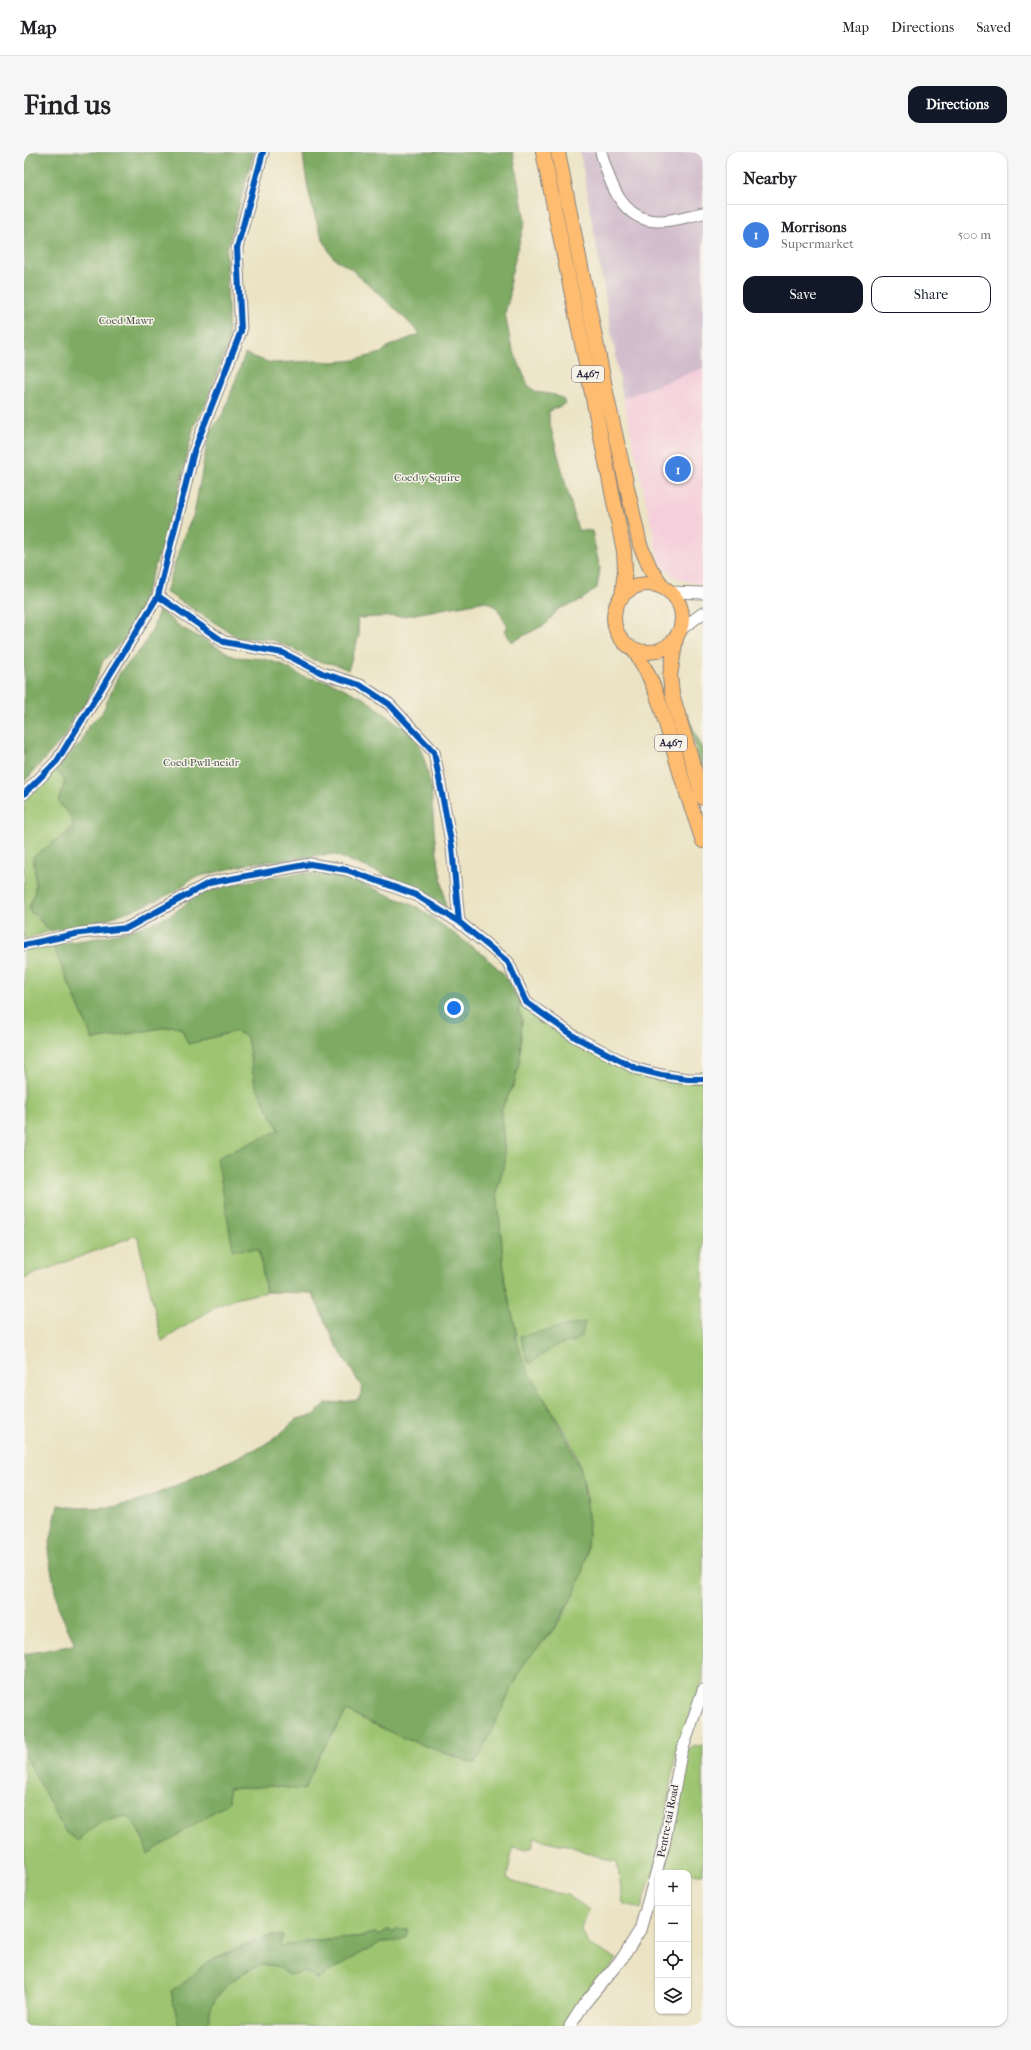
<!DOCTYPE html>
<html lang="en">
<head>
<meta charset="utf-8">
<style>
  :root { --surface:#fff; --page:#f6f6f6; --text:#202124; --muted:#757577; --line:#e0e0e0; --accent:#111827 }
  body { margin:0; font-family:"IM FELL French Canon",serif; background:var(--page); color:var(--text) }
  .controls { position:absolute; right:12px; bottom:12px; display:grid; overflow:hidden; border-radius:8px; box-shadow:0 1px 3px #0004 }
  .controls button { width:36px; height:36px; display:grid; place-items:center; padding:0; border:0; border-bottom:1px solid var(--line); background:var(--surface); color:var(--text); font:20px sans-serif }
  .you { position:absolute; left:430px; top:856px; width:14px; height:14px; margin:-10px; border:3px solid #fff; border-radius:50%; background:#1a73e8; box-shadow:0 0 0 6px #1a73e833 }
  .badge { display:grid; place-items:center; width:26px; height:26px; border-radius:50%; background:var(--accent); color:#fff; font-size:13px; font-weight:700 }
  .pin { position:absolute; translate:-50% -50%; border:2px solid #fff; box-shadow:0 1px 4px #0006 }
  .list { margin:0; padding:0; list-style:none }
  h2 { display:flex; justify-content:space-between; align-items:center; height:52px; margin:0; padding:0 16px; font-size:17px }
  h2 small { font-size:13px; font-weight:400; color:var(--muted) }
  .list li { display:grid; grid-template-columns:26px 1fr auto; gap:12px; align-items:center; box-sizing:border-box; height:60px; padding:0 16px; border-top:1px solid var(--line) }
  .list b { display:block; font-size:15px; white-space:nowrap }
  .list p { margin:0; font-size:13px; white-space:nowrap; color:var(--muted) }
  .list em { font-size:13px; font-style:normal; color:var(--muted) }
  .actions { display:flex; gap:8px; padding:12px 16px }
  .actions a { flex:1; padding:9px 0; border:1px solid var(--accent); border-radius:12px; text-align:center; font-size:14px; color:var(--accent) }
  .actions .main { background:var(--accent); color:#fff }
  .icon { flex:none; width:22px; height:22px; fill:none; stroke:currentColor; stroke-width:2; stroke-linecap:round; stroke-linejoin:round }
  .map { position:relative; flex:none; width:679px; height:1874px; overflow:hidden; border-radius:12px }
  header { display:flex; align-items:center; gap:24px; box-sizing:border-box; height:56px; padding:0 20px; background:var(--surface); border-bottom:1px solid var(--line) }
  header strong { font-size:19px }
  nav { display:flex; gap:22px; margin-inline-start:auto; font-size:14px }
  .intro { display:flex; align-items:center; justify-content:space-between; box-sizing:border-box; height:96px; padding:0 24px }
  h1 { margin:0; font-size:28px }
  .button { padding:10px 18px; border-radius:12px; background:var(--accent); color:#fff; font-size:14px; font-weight:700 }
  main { display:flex; gap:24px; padding:0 24px }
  aside { flex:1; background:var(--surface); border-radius:12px; box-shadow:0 1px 3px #0004 }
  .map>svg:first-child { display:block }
  .built { fill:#f5cfdb }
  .industrial { fill:#d1bdcc }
  .green { fill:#9dc571; stroke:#607456 }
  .forest { fill:#7eaa63; stroke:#50664f }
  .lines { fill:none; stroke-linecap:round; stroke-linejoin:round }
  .minor-casing { stroke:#86827f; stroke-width:13 }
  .major-casing { stroke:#86827f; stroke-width:16 }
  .minor { stroke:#fff; stroke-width:11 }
  .major { stroke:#fdbc70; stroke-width:14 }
  .cycleway-casing { stroke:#f7f3e8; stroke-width:8 }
  .cycleway { stroke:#0057b8; stroke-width:6 }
  .labels { text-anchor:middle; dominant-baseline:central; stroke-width:3; stroke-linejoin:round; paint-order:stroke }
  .shield { fill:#f7f3e8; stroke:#62616f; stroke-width:1 }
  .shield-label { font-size:10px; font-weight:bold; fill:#22223b }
  .park-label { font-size:11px; fill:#47534b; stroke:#f7f3e8 }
  .street-label { font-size:11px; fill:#22223b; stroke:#f7f3e8 }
</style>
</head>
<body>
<header>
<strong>Map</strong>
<nav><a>Map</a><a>Directions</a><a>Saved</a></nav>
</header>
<div class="intro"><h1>Find us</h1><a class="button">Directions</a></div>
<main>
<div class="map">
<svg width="679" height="1874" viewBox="0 0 679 1874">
  <rect width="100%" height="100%" fill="#f7f3e8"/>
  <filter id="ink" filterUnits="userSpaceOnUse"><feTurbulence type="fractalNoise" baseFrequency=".025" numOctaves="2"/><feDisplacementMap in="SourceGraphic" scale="8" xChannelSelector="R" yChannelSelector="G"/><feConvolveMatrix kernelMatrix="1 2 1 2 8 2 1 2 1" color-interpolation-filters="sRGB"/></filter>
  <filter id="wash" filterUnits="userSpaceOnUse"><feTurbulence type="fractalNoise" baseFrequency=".012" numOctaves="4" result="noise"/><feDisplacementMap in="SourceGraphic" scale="16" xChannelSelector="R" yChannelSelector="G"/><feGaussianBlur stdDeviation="0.9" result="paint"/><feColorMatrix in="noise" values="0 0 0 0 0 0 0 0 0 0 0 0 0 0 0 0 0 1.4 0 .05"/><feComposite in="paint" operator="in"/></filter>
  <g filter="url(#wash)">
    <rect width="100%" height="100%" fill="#ebe3c3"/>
    <path class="built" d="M679,215v217l-14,-2 -15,-6 -14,-12 -37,-166z"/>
    <path class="industrial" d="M556,0h123v216l-80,30z"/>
    <path class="green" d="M30,617l9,8 2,5 -7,20 12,13 3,10 -38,47v20l-6,14 4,8 17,17 -26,8v-140z
      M28,792l41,96 80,-14 9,3 6,15 48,-13 11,6 8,47 24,46 -20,119 7,43 -27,6 -22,8 -55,35 -25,-106 -113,43v-330z
      M497,851l106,64 76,15v598l-27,74 -16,96 -19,59 -18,-6 -6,-42h-6l-47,-17 -1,1 -28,-7 -3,10 -8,1 -11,-2 -6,31 26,11 35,6 21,15 -8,19 7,15 29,15 -53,67h-361l7,-6c0,-3 -1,-9 1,-12 6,-19 43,-50 64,-42 5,1 9,5 13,9 14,-2 16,-7 28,4l65,-37h8l5,-11 -7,-1 -8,5 -4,-2 -23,5 -56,5 -18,5 -24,-7 -46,20 -23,21 -14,9 8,35h-155v-273l40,77 14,11c19,-18 23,-20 49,-25l12,13 57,-6 33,-21 -1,-13 42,-3 34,3 16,-35 27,-43 54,26 74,27c15,-33 30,-67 48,-98 8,-14 22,-24 31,-37 34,-50 42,-101 27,-159 -10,-38 -40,-71 -57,-106 -4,-9 -6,-20 -9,-29h2l-12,-53 -8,-92 8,-29 -4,-51 13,-26 6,-25 2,-41 -4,-7z
      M679,1593v129l-40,-1 25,-125z"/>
    <path class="forest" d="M0,0h230l-28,101 3,89 -25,66 -10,17 -19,82 -34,100 -12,27 -26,27 -17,43 -13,12 -7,19 -42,47z
      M279,0h210l12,69 -15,58v16l-5,18 6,32 17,40 8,7 19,3 8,4 2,5 -16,7v10l29,109 14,1 8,38 -3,19 -17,13 -22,8 -12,15 -34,18 -8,-11 4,-5 -11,-18 -11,-7 -82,15 -47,2 2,18 -11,34 -11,-5 -24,-5 -19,-11 -24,-10 -31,-1 -73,-46 17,-54 11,-24 15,-81 15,-21 21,-58 26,9 47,-2 16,1 21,-2 26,-7 8,-7 31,-12c-21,-23 -46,-44 -69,-65 -5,-4 -13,-7 -18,-12 -17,-23 -28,-76 -30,-105z
      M135,458l22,17 54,30 29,2 16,5 24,13 27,5 34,17 52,39 8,24 6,25 4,54 11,67 -25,-19 -88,-35 -81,9 -59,15 -19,14 -30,14 -50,17 -44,8 -13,-15 -7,-4c-1,-9 4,-14 5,-22 2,-11 -1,-23 -2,-33l38,-27 2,-5 -3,-10 -12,-13 7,-20 -2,-5 -9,-8 27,-26 7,-17 14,-13 18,-41 22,-24 11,-20z
      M662,560l17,38v25z
      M280,721l27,1 29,9 57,24 64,46 22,20 18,30 -3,8 4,7 -2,41 -6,25 -13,26 4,51 -8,29 8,92 12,53h-2l9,28 43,76 14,31 8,53 -3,33 -5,21 -8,18 -19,33 -30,36 -49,100 -74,-27 -54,-26 -27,43 -16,36 -34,-4 -42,3 1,13 -81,52 -9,-25 -12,-13c-25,4 -31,8 -49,25l-14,-11 -40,-77v-99l51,-9 -17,-38 -10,-55 10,-47 19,3 35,-1 20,-4 34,-13 98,-45 15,-10 18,-16 17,-4 11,-11 33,-4 5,-11 -28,-46 -23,-50 -46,-1 -7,-43 -26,1 -16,-92 62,-28 -24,-46 -8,-47 -11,-6 -48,13 -6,-15 -9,-3 -80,14 -41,-96c46,-5 78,-10 120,-30 11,-6 19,-17 31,-21 32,-11 67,-16 101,-20z
      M561,1170l-3,14 -9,6 -16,3 -28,19 -9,-28z
      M374,1776l10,2 -2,7 -8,4 -17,1 -65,37c-12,-11 -14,-6 -28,-4 -4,-4 -8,-8 -13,-9 -21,-8 -58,23 -64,42 -2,3 -1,9 -1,12l-7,6h-24l-8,-35 14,-9 23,-21 62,-25 13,-1 -4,12 17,-4 56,-5 23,-5 4,2 8,-5 7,1z"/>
  </g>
  <g filter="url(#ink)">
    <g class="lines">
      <g class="minor-casing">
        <path id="minor" d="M577,0c8,29 20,68 56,69 15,1 31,-5 46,-8
          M645,440l34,1
          M134,444l66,46 59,11 39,20 38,12 29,19 45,48 18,95 7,75 49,40 18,40 49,35 62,32 24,6 27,4h15
          M656,478l23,-17
          M0,642l33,-33 101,-165 36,-145 47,-120 -4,-83 26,-96
          M0,793l56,-12 47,-5 82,-45 101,-19 37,6 69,25 43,27
          M546,1874l14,-22 39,-47 17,-27 24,-85 17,-91 22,-64"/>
      </g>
      <g class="major-casing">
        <path id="major" d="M519,0l81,399 1,18 -3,28
          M534,0l50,250 32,143 11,25 13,18
          M590 466a34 34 0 1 1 68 0a34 34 0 1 1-68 0Z
          M652,486l-6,38 2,18 31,104
          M609,497c25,35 32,73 44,113 8,27 17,53 26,79"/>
      </g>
      <use href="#minor" class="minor"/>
      <use href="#major" class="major"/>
      <g class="cycleway-casing">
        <path id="cycleway" d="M134,444l66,46 59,11 39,20 38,12 29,19 45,48 18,95 7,75 49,40 18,40 49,35 62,32 24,6 27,4h15
          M0,642l33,-33 101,-165 36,-145 47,-120 -4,-83 26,-96
          M0,793l56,-12 47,-5 82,-45 101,-19 37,6 69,25 43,27"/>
      </g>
      <use href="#cycleway" class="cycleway"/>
    </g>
  </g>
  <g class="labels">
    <g class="shield">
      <rect x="548" y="214" width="32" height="16" rx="3"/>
      <rect x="631" y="583" width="32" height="16" rx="3"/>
    </g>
    <g class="shield-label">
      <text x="564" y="222">A467</text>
      <text x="647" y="591">A467</text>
    </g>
    <g class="park-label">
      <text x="102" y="168">Coed Mawr</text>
      <text x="403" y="325">Coed y Squire</text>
      <text x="177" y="610">Coed Pwll-neidr</text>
    </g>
    <g class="street-label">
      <text transform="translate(644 1669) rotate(-79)">Pentre-tai Road</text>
    </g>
  </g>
</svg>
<div class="controls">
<button>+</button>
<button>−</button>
<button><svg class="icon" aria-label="locate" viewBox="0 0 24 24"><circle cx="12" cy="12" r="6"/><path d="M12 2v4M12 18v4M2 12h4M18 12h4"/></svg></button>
<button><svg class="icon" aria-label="layers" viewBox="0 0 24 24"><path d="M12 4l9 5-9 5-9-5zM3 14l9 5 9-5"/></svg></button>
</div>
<div class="you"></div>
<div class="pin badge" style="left:654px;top:317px;background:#3f7fe0">1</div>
</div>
<aside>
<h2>Nearby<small></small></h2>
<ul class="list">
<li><span class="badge" style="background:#3f7fe0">1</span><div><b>Morrisons</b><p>Supermarket</p></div><em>500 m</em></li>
</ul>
<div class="actions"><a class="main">Save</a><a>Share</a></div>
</aside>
</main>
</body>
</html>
